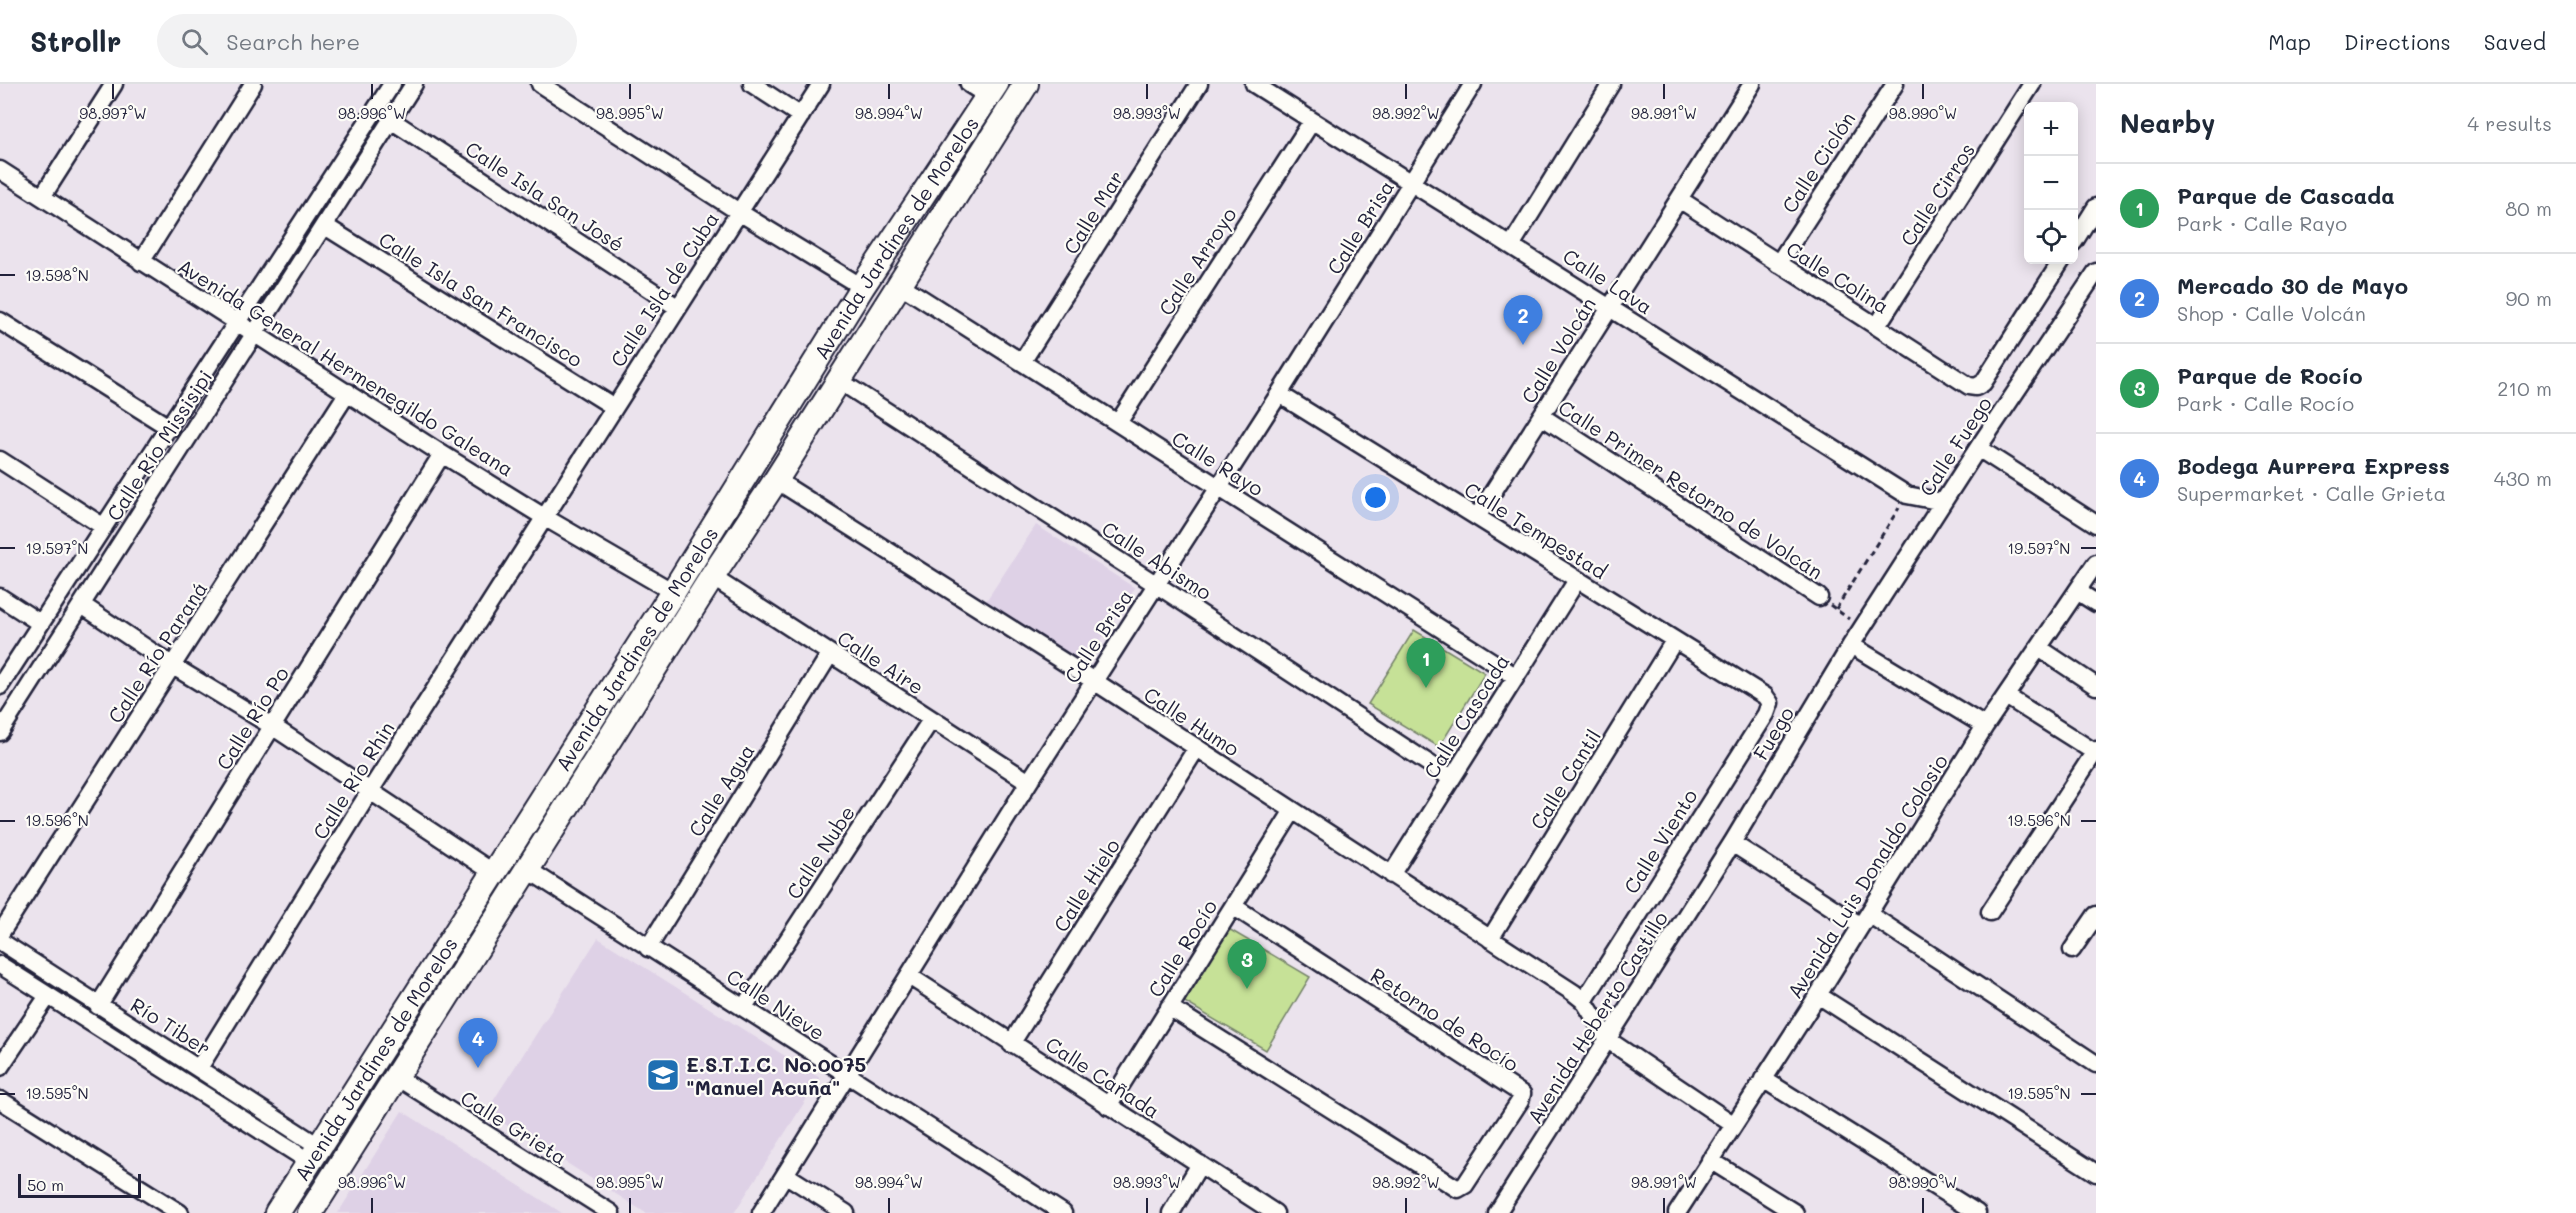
<!DOCTYPE html>
<html lang="en">
<head>
<meta charset="utf-8">
<style>
  :root { --surface:#fff; --page:#f2f2f3; --text:#1f2937; --muted:#747a83; --line:#e0e1e3; --accent:#1f6fb2 }
  body { margin:0; font-family:Mali,sans-serif; background:var(--page); color:var(--text) }
  .controls { position:absolute; right:18px; top:18px; display:grid; overflow:hidden; border-radius:9px; box-shadow:0 3px 15px #0003 }
  .controls button { width:54px; height:54px; display:grid; place-items:center; padding:0; border:0; border-bottom:2px solid var(--line); background:var(--surface); color:var(--text); font:30px sans-serif }
  .scale { position:absolute; left:18px; bottom:15px; width:123px; box-sizing:border-box; padding-left:6px; border:3px solid #22223b; border-top:0; font-size:16px; line-height:21px; white-space:nowrap; color:#22223b; -webkit-text-stroke:4px #fdfcf7; paint-order:stroke }
  .you { position:absolute; left:1376px; top:414px; width:21px; height:21px; margin:-15px; border:4px solid #fff; border-radius:50%; background:#1a73e8; box-shadow:0 0 0 9px #1a73e833 }
  .badge { display:grid; place-items:center; width:39px; height:39px; border-radius:50%; background:var(--accent); color:#fff; font-size:20px; font-weight:700 }
  .pin { position:absolute; translate:-50% -50px; filter:drop-shadow(0 2px 3px #0008) }
  .pin::after { content:''; position:absolute; top:32px; width:21px; height:18px; background:inherit; clip-path:polygon(0 0,100% 0,50% 100%) }
  .list { margin:0; padding:0; list-style:none }
  h2 { display:flex; justify-content:space-between; align-items:center; height:78px; margin:0; padding:0 24px; font-size:26px }
  h2 small { font-size:20px; font-weight:400; color:var(--muted) }
  .list li { display:grid; grid-template-columns:39px 1fr auto; gap:18px; align-items:center; box-sizing:border-box; height:90px; padding:0 24px; border-top:2px solid var(--line) }
  .list b { display:block; font-size:22px; white-space:nowrap }
  .list p { margin:0; font-size:20px; white-space:nowrap; color:var(--muted) }
  .list em { font-size:20px; font-style:normal; color:var(--muted) }
  .icon { flex:none; width:33px; height:33px; fill:none; stroke:currentColor; stroke-width:2; stroke-linecap:round; stroke-linejoin:round }
  .map { position:relative; flex:none; width:2096px; height:1129px; overflow:hidden }
  header { display:flex; align-items:center; gap:36px; box-sizing:border-box; height:84px; padding:0 30px; background:var(--surface); border-bottom:2px solid var(--line) }
  header strong { font-size:28px }
  nav { display:flex; gap:33px; margin-inline-start:auto; font-size:21px }
  .search { width:420px; height:54px; background:var(--page); display:flex; align-items:center; gap:15px; box-sizing:border-box; padding:0 21px; border-radius:33px; color:var(--muted); font-size:22px }
  main { display:flex }
  aside { flex:1; background:var(--surface) }
  .map>svg:first-child { display:block }
  .built { fill:#ded1e6 }
  .green { fill:#c6e197; stroke:#748269; stroke-width:1.5 }
  .lines { fill:none; stroke-linecap:round; stroke-linejoin:round }
  .minor-casing { stroke:#22223b; stroke-width:21 }
  .secondary-casing { stroke:#22223b; stroke-width:28 }
  .path { stroke:#22223b; stroke-width:3; stroke-dasharray:6 4.5; stroke-linecap:butt }
  .minor { stroke:#fdfcf7; stroke-width:16 }
  .secondary { stroke:#fdfcf7; stroke-width:24 }
  .ticks { fill:none; stroke:#22223b; stroke-width:2 }
  .labels { text-anchor:middle; dominant-baseline:central; stroke-width:4.5; stroke-linejoin:round; paint-order:stroke }
  .street-label { font-size:20px; fill:#22223b; stroke:#fdfcf7 }
  .poi-label { font-size:20px; font-weight:bold; fill:#22223b; stroke:#fdfcf7; text-anchor:start }
  .ticks-label { font-size:15px; text-anchor:middle; fill:#22223b; stroke:#fdfcf7; stroke-width:4.5; stroke-linejoin:round; paint-order:stroke }
</style>
</head>
<body>
<header>
<strong>Strollr</strong>
<div class="search"><svg class="icon" aria-label="search" viewBox="0 0 24 24"><circle cx="10" cy="10" r="6"/><path d="M15 15l6 6"/></svg>Search here</div>
<nav><a>Map</a><a>Directions</a><a>Saved</a></nav>
</header>
<main>
<div class="map">
<svg width="2096" height="1129" viewBox="0 0 2096 1129">
  <rect width="100%" height="100%" fill="#ebe3ed"/>
  <filter id="ink" filterUnits="userSpaceOnUse"><feTurbulence type="fractalNoise" baseFrequency=".0167" numOctaves="2"/><feDisplacementMap in="SourceGraphic" scale="12" xChannelSelector="R" yChannelSelector="G"/><feConvolveMatrix kernelMatrix="1 2 1 2 8 2 1 2 1" color-interpolation-filters="sRGB"/></filter>
  <g filter="url(#ink)">
    <path class="built" d="M1036,441l99,63 -50,76 -99,-63z
      M598,854l222,140 -86,135h-88l-160,-101z
      M402,1027l160,102h-224z"/>
    <path class="green" d="M1414,546l71,43 -46,74 -71,-43z
      M1227,844l83,49 -44,73 -83,-49z"/>
    <g class="lines">
      <g class="minor-casing">
        <path id="minor" d="M540,0l199,128 123,75
          M752,0l49,32
          M969,0l19,12
          M1254,0l653,411 36,7
          M391,36l286,187
          M0,86l442,284 102,63 129,75
          M42,113l72,-113
          M1679,115l290,187 7,1 7,-4 79,-123
          M325,142l289,181
          M2074,158l22,-35
          M1512,160l99,-160
          M141,178l112,-178
          M1778,180l117,-180
          M899,200l616,392
          M0,237l170,107
          M1877,242l155,-242
          M1022,278l177,-278
          M838,296l319,205 294,193
          M1279,310l486,302 5,7 -4,11 -182,287
          M1541,332l278,181
          M1118,339l194,-302
          M1978,364l118,76
          M0,376l104,67
          M776,396l318,201 480,312 10,8 24,39 126,85
          M1477,433l275,-433
          M712,493l317,205
          M2077,507l19,12
          M0,513l40,26
          M82,521l91,61 99,60 222,147
          M1851,561l134,81
          M2039,564l57,38
          M0,602l392,-602
          M2006,612l90,57
          M0,648l414,-648
          M1732,759l129,83
          M527,785l536,344
          M1391,791l186,-295
          M1990,828l106,-162
          M1869,830l227,150
          M0,850l348,-542
          M1490,855l184,-298
          M0,857l320,206
          M648,864l182,-294
          M2072,866l24,-35
          M0,881l310,197
          M909,892l366,237
          M1818,911l278,178
          M98,922l344,-552
          M744,923l187,-287
          M1169,923l289,182 7,-4 55,-84 2,-7 -289,-188
          M1011,960l185,-295
          M0,983l48,-71
          M199,984l171,-277 451,-707
          M395,992l216,137
          M1763,995l214,134
          M0,1016l180,113
          M1108,1022l184,-294
          M1710,1076l85,53
          M786,1091l60,38
          M761,1129l268,-431 250,-388 194,-310
          M1171,1129l29,-49
          M1497,1129l235,-370 119,-198 127,-197 118,-176
          M1677,1129l141,-218 167,-269 111,-163"/>
      </g>
      <g class="secondary-casing">
        <g id="secondary">
          <path id="s1" d="M277,1129l396,-621 189,-305 134,-203"/>
          <path d="M310,1129l402,-636 64,-97 250,-396"/>
        </g>
      </g>
      <path class="path" d="M1830,521l19,14
        M1836,525l63,-101"/>
      <use href="#minor" class="minor"/>
      <use href="#secondary" class="secondary"/>
    </g>
  </g>
  <path class="ticks" d="M113,0v15M372,0v15M630,0v15M889,0v15M1147,0v15M1406,0v15M1664,0v15M1923,0v15M0,191h15M0,464h15M2081,464h15M0,737h15M2081,737h15M0,1010h15M2081,1010h15M372,1114v15M630,1114v15M889,1114v15M1147,1114v15M1406,1114v15M1664,1114v15M1923,1114v15"/>
  <defs>
    <g id="school-square" transform="scale(1.725)"><rect x="-9" y="-9" width="18" height="18" rx="4" fill="#1f6fb2" stroke="#fdfcf7"/><path d="M0-5L7-2L0 1L-7-2ZM-4 1L0 2.5L4 1V4Q0 6-4 4Z" fill="#fff"/></g>
  </defs>
  <g fill-rule="evenodd">
    <use href="#school-square" x="663" y="991"/>
  </g>
  <g class="labels">
    <g class="street-label">
      <text transform="translate(1818 78) rotate(-57)">Calle Ciclón</text>
      <text transform="translate(1937 110) rotate(-57)">Calle Cirros</text>
      <text transform="translate(545 112) rotate(33)">Calle Isla San José</text>
      <text transform="translate(1093 128) rotate(-58)">Calle Mar</text>
      <text transform="translate(1360 143) rotate(-58)">Calle Brisa</text>
      <text stroke="none"><textPath href="#s1" startOffset="1155">Avenida Jardines de Morelos</textPath></text>
      <text transform="translate(1197 177) rotate(-57)">Calle Arroyo</text>
      <text transform="translate(1838 193) rotate(32)">Calle Colina</text>
      <text transform="translate(1608 197) rotate(33)">Calle Lava</text>
      <text transform="translate(664 205) rotate(-57)">Calle Isla de Cuba</text>
      <text transform="translate(481 215) rotate(32)">Calle Isla San Francisco</text>
      <text transform="translate(1558 266) rotate(-58)">Calle Volcán</text>
      <text transform="translate(346 283) rotate(32)">Avenida General Hermenegildo Galeana</text>
      <text transform="translate(159 361) rotate(-57)">Calle Río Missisipi</text>
      <text transform="translate(1955 362) rotate(-57)">Calle Fuego</text>
      <text transform="translate(1218 379) rotate(32)">Calle Rayo</text>
      <text transform="translate(1691 405) rotate(33)">Calle Primer Retorno de Volcán</text>
      <text transform="translate(1536 446) rotate(32)">Calle Tempestad</text>
      <text transform="translate(1157 476) rotate(33)">Calle Abismo</text>
      <text transform="translate(1098 552) rotate(-57)">Calle Brisa</text>
      <text stroke="none"><textPath href="#s1" startOffset="669">Avenida Jardines de Morelos</textPath></text>
      <text transform="translate(157 568) rotate(-57)">Calle Río Paraná</text>
      <text transform="translate(881 578) rotate(33)">Calle Aire</text>
      <text transform="translate(1466 632) rotate(-58)">Calle Cascada</text>
      <text transform="translate(252 634) rotate(-58)">Calle Río Po</text>
      <text transform="translate(1192 637) rotate(33)">Calle Humo</text>
      <text transform="translate(1773 649) rotate(-59)">Fuego</text>
      <text transform="translate(1565 695) rotate(-58)">Calle Cantil</text>
      <text transform="translate(353 696) rotate(-58)">Calle Río Rhin</text>
      <text transform="translate(721 706) rotate(-58)">Calle Agua</text>
      <text transform="translate(1660 757) rotate(-58)">Calle Viento</text>
      <text transform="translate(820 768) rotate(-57)">Calle Nube</text>
      <text transform="translate(1867 792) rotate(-58)">Avenida Luis Donaldo Colosio</text>
      <text transform="translate(1086 801) rotate(-58)">Calle Hielo</text>
      <text transform="translate(1182 864) rotate(-58)">Calle Rocío</text>
      <text transform="translate(776 920) rotate(33)">Calle Nieve</text>
      <text transform="translate(1597 933) rotate(-58)">Avenida Heberto Castillo</text>
      <text transform="translate(1445 935) rotate(33)">Retorno de Rocío</text>
      <text transform="translate(171 942) rotate(32)">Río Tiber</text>
      <text stroke="none"><textPath href="#s1" startOffset="183">Avenida Jardines de Morelos</textPath></text>
      <text transform="translate(1103 993) rotate(33)">Calle Cañada</text>
      <text transform="translate(514 1043) rotate(32)">Calle Grieta</text>
    </g>
    <g class="poi-label">
      <text x="686" y="980">E.S.T.I.C. No.0075<tspan x="686" dy="23">"Manuel Acuña"</tspan></text>
    </g>
  </g>
  <g class="ticks-label">
    <text x="113" y="35">98.997°W</text>
    <text x="372" y="35">98.996°W</text>
    <text x="630" y="35">98.995°W</text>
    <text x="889" y="35">98.994°W</text>
    <text x="1147" y="35">98.993°W</text>
    <text x="1406" y="35">98.992°W</text>
    <text x="1664" y="35">98.991°W</text>
    <text x="1923" y="35">98.990°W</text>
    <text x="57" y="197">19.598°N</text>
    <text x="57" y="470">19.597°N</text>
    <text x="2039" y="470">19.597°N</text>
    <text x="57" y="742">19.596°N</text>
    <text x="2039" y="742">19.596°N</text>
    <text x="57" y="1015">19.595°N</text>
    <text x="2039" y="1015">19.595°N</text>
    <text x="372" y="1104">98.996°W</text>
    <text x="630" y="1104">98.995°W</text>
    <text x="889" y="1104">98.994°W</text>
    <text x="1147" y="1104">98.993°W</text>
    <text x="1406" y="1104">98.992°W</text>
    <text x="1664" y="1104">98.991°W</text>
    <text x="1923" y="1104">98.990°W</text>
  </g>
</svg>
<div class="controls">
<button>+</button>
<button>−</button>
<button><svg class="icon" aria-label="locate" viewBox="0 0 24 24"><circle cx="12" cy="12" r="6"/><path d="M12 2v4M12 18v4M2 12h4M18 12h4"/></svg></button>
</div>
<div class="scale">50 m</div>
<div class="you"></div>
<div class="pin badge" style="left:1426px;top:604px;background:#2e9e5b">1</div>
<div class="pin badge" style="left:1523px;top:261px;background:#3f7fe0">2</div>
<div class="pin badge" style="left:1247px;top:905px;background:#2e9e5b">3</div>
<div class="pin badge" style="left:478px;top:984px;background:#3f7fe0">4</div>
</div>
<aside>
<h2>Nearby<small>4 results</small></h2>
<ul class="list">
<li><span class="badge" style="background:#2e9e5b">1</span><div><b>Parque de Cascada</b><p>Park · Calle Rayo</p></div><em>80 m</em></li>
<li><span class="badge" style="background:#3f7fe0">2</span><div><b>Mercado 30 de Mayo</b><p>Shop · Calle Volcán</p></div><em>90 m</em></li>
<li><span class="badge" style="background:#2e9e5b">3</span><div><b>Parque de Rocío</b><p>Park · Calle Rocío</p></div><em>210 m</em></li>
<li><span class="badge" style="background:#3f7fe0">4</span><div><b>Bodega Aurrera Express</b><p>Supermarket · Calle Grieta</p></div><em>430 m</em></li>
</ul>
</aside>
</main>
</body>
</html>
